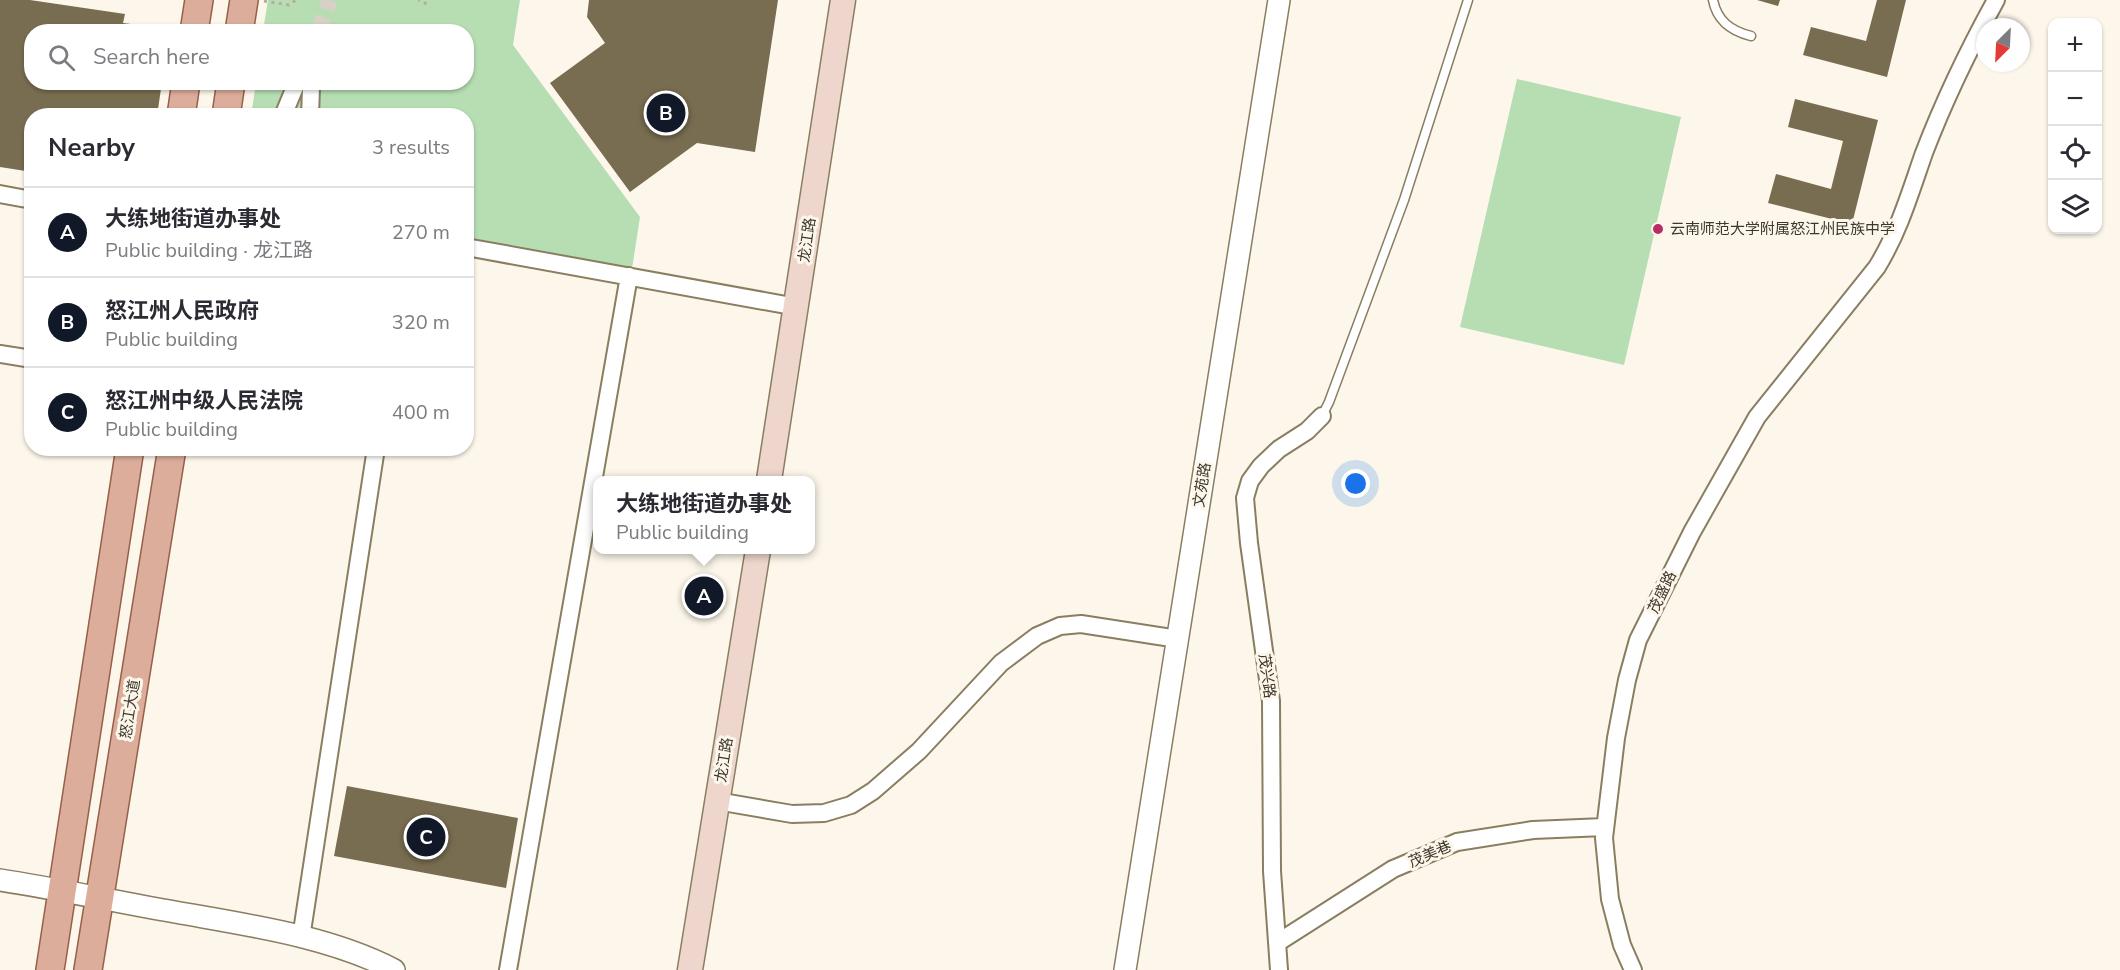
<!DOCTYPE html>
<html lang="en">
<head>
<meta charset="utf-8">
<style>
  :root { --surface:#fff; --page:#f2f2f3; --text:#2b2b33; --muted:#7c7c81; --line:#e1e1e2; --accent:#111827 }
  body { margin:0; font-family:"Nunito Sans","Noto Sans SC",sans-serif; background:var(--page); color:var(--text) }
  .controls { position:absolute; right:18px; top:18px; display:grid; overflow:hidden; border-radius:12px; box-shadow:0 2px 4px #0004 }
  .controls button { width:54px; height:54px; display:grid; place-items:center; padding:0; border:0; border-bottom:2px solid var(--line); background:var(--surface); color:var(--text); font:30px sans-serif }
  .compass { position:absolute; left:1976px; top:18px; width:54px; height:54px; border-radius:50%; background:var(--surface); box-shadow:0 2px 4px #0004; rotate:204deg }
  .you { position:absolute; left:1356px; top:484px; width:21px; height:21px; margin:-15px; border:4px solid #fff; border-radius:50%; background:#1a73e8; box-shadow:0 0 0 9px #1a73e833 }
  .badge { display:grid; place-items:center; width:39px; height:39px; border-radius:50%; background:var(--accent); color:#fff; font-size:20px; font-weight:700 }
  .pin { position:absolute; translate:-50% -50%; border:3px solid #fff; box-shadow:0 2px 6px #0006 }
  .popup { position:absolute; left:593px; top:476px; width:222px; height:78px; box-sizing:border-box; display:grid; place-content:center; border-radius:12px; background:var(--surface); filter:drop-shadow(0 2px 4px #0005); font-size:20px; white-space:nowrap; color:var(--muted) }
  .popup b { font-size:22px; color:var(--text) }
  .popup::after { content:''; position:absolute; left:50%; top:100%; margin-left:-12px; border:12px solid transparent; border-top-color:var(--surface) }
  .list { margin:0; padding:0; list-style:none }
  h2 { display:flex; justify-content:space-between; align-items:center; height:78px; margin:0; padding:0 24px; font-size:26px }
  h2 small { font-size:20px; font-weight:400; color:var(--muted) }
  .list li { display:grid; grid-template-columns:39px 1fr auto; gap:18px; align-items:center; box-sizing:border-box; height:90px; padding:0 24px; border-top:2px solid var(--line) }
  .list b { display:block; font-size:22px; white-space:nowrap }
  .list p { margin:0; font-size:20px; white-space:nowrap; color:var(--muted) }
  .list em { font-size:20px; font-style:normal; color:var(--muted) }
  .icon { flex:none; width:33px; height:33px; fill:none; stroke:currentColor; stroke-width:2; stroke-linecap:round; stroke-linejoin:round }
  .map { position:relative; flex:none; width:2120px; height:970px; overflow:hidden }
  .search { position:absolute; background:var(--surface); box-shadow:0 2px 4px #0004; left:24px; top:24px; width:450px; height:66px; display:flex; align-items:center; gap:15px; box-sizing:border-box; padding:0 21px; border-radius:24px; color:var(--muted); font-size:22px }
  .panel { position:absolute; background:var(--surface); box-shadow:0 2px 4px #0004; left:24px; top:108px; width:450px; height:348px; border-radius:24px }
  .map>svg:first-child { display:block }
  .green { fill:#b7deb3 }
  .building { fill:#796d51 }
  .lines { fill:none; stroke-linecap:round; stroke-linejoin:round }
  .minor-tunnel { stroke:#d7d1c5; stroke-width:16; stroke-dasharray:16 8; stroke-linecap:butt }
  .service-casing { stroke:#8a7e61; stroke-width:11 }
  .minor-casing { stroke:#8a7e61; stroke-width:20 }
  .tertiary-casing { stroke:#8a7e61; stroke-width:24 }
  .secondary-casing { stroke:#8a7e61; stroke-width:27 }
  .primary-casing { stroke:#956049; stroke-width:30 }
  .path { stroke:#b3ada1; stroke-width:3; stroke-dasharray:3 4.5; stroke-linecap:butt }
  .service { stroke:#fff; stroke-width:8 }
  .minor { stroke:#fff; stroke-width:16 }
  .tertiary { stroke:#fff; stroke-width:21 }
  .secondary { stroke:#eed6cd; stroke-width:24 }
  .primary { stroke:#dcad9b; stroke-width:27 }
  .poi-dot { fill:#b82d66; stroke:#fdf7eb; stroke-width:2 }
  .labels { text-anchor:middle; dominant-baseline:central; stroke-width:6; stroke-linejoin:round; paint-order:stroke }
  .poi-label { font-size:15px; fill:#3d382c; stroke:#fdf7eb; text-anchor:start }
  .street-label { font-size:15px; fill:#3d382c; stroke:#fdf7eb }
</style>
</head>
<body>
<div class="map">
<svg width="2120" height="970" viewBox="0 0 2120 970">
  <rect width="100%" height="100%" fill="#fdf7eb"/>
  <path class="green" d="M268,0h252l-7,45 127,172 -8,52 -165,-25 -1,-128h-215l5,-33 210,-1v-50l-203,-1z
    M1517,79l164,38 -57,248 -164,-38z"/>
  <path class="building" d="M0,0h30l95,14 -2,9 47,6 -1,3h-137v50h130l-5,34h-125v56l-32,-5z
    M589,0h189l-23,152 -58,-9 -67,49 -80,-109 55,-40 -18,-26z
    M1757,0h23l-2,6z
    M1877,0h29l-19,77 -84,-22 8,-28 55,14z
    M1795,99l83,21 -26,104 -84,-21 8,-29 55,15 12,-48 -55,-14z
    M347,786l171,32 -12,70 -172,-32z"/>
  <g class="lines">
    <path class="minor-tunnel" d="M318,32l12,-32"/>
    <g class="service-casing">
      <path id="service" d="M1713,0c4,21 18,31 38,36
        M1322,416l7,-14 75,-202 64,-200"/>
    </g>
    <g class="minor-casing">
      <path id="minor" d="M309,82l2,6 -1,28
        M283,116l14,-34
        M0,194l32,6
        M466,247l331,60
        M0,354l32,5
        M717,801l75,13 32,-1 27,-8 22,-14 46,-40 82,-88 36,-27 23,-10 21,-2 97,15
        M301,938l75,-490
        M1277,943l116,-74 64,-27 76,-12 71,-3
        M508,970l121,-694
        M1279,970l-7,-99 -1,-170 -22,-158 -4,-45 5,-17 11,-15 18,-17 28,-18 15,-15
        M1633,970l-11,-25 -12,-46 -6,-61 12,-100 11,-58 11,-40 54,-108 65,-115 120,-150c22,-36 33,-74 47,-114 20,-52 45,-104 72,-153"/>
    </g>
    <g class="tertiary-casing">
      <path id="tertiary" d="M0,880c59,9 116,22 175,32 72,13 154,24 219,58
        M1125,970l154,-970"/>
    </g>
    <g class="secondary-casing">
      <path id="secondary" d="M769,480l74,-480
        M690,970l68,-420"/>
    </g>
    <g class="primary-casing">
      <path id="primary" d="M194,32l5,-32
        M239,32l5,-32
        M181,116l5,-34
        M226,116l5,-34
        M50,970l80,-522
        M88,970l84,-522"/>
    </g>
    <path class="path" d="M418,0h2
      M264,1l25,4 7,-5
      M424,4l6,-4"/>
    <use href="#service" class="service"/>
    <use href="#minor" class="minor"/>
    <use href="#tertiary" class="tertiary"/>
    <use href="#secondary" class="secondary"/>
    <use href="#primary" class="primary"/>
  </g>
  <circle class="poi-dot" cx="1658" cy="229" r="6"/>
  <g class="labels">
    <g class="poi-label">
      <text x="1670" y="229">云南师范大学附属怒江州民族中学</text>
    </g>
    <g class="street-label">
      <text transform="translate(807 240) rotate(-82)">龙江路</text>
      <text transform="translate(1202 485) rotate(-81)">文苑路</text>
      <text transform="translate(1662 592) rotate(-64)">茂盛路</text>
      <text transform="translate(1267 676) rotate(82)">茂兴路</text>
      <text transform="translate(130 709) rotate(-81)">怒江大道</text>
      <text transform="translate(724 760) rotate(-81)">龙江路</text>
      <text transform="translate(1430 854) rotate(-23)">茂美巷</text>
    </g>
  </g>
</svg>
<div class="controls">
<button>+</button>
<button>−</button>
<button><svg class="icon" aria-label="locate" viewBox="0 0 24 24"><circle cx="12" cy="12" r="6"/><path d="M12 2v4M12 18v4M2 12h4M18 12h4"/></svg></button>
<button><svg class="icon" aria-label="layers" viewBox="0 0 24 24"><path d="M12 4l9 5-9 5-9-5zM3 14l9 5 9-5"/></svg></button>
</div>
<svg class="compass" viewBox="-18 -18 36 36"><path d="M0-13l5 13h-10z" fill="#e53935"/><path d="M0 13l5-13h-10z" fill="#7c7c81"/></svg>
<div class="you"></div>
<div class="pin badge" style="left:704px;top:596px">A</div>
<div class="popup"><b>大练地街道办事处</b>Public building</div>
<div class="pin badge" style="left:666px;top:113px">B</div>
<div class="pin badge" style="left:426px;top:837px">C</div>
<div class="search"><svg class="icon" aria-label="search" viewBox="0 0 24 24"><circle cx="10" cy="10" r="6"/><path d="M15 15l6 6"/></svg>Search here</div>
<section class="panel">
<h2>Nearby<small>3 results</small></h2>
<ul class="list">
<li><span class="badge">A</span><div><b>大练地街道办事处</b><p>Public building · 龙江路</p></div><em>270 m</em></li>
<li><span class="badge">B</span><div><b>怒江州人民政府</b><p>Public building</p></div><em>320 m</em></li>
<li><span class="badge">C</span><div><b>怒江州中级人民法院</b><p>Public building</p></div><em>400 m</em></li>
</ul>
</section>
</div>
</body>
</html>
